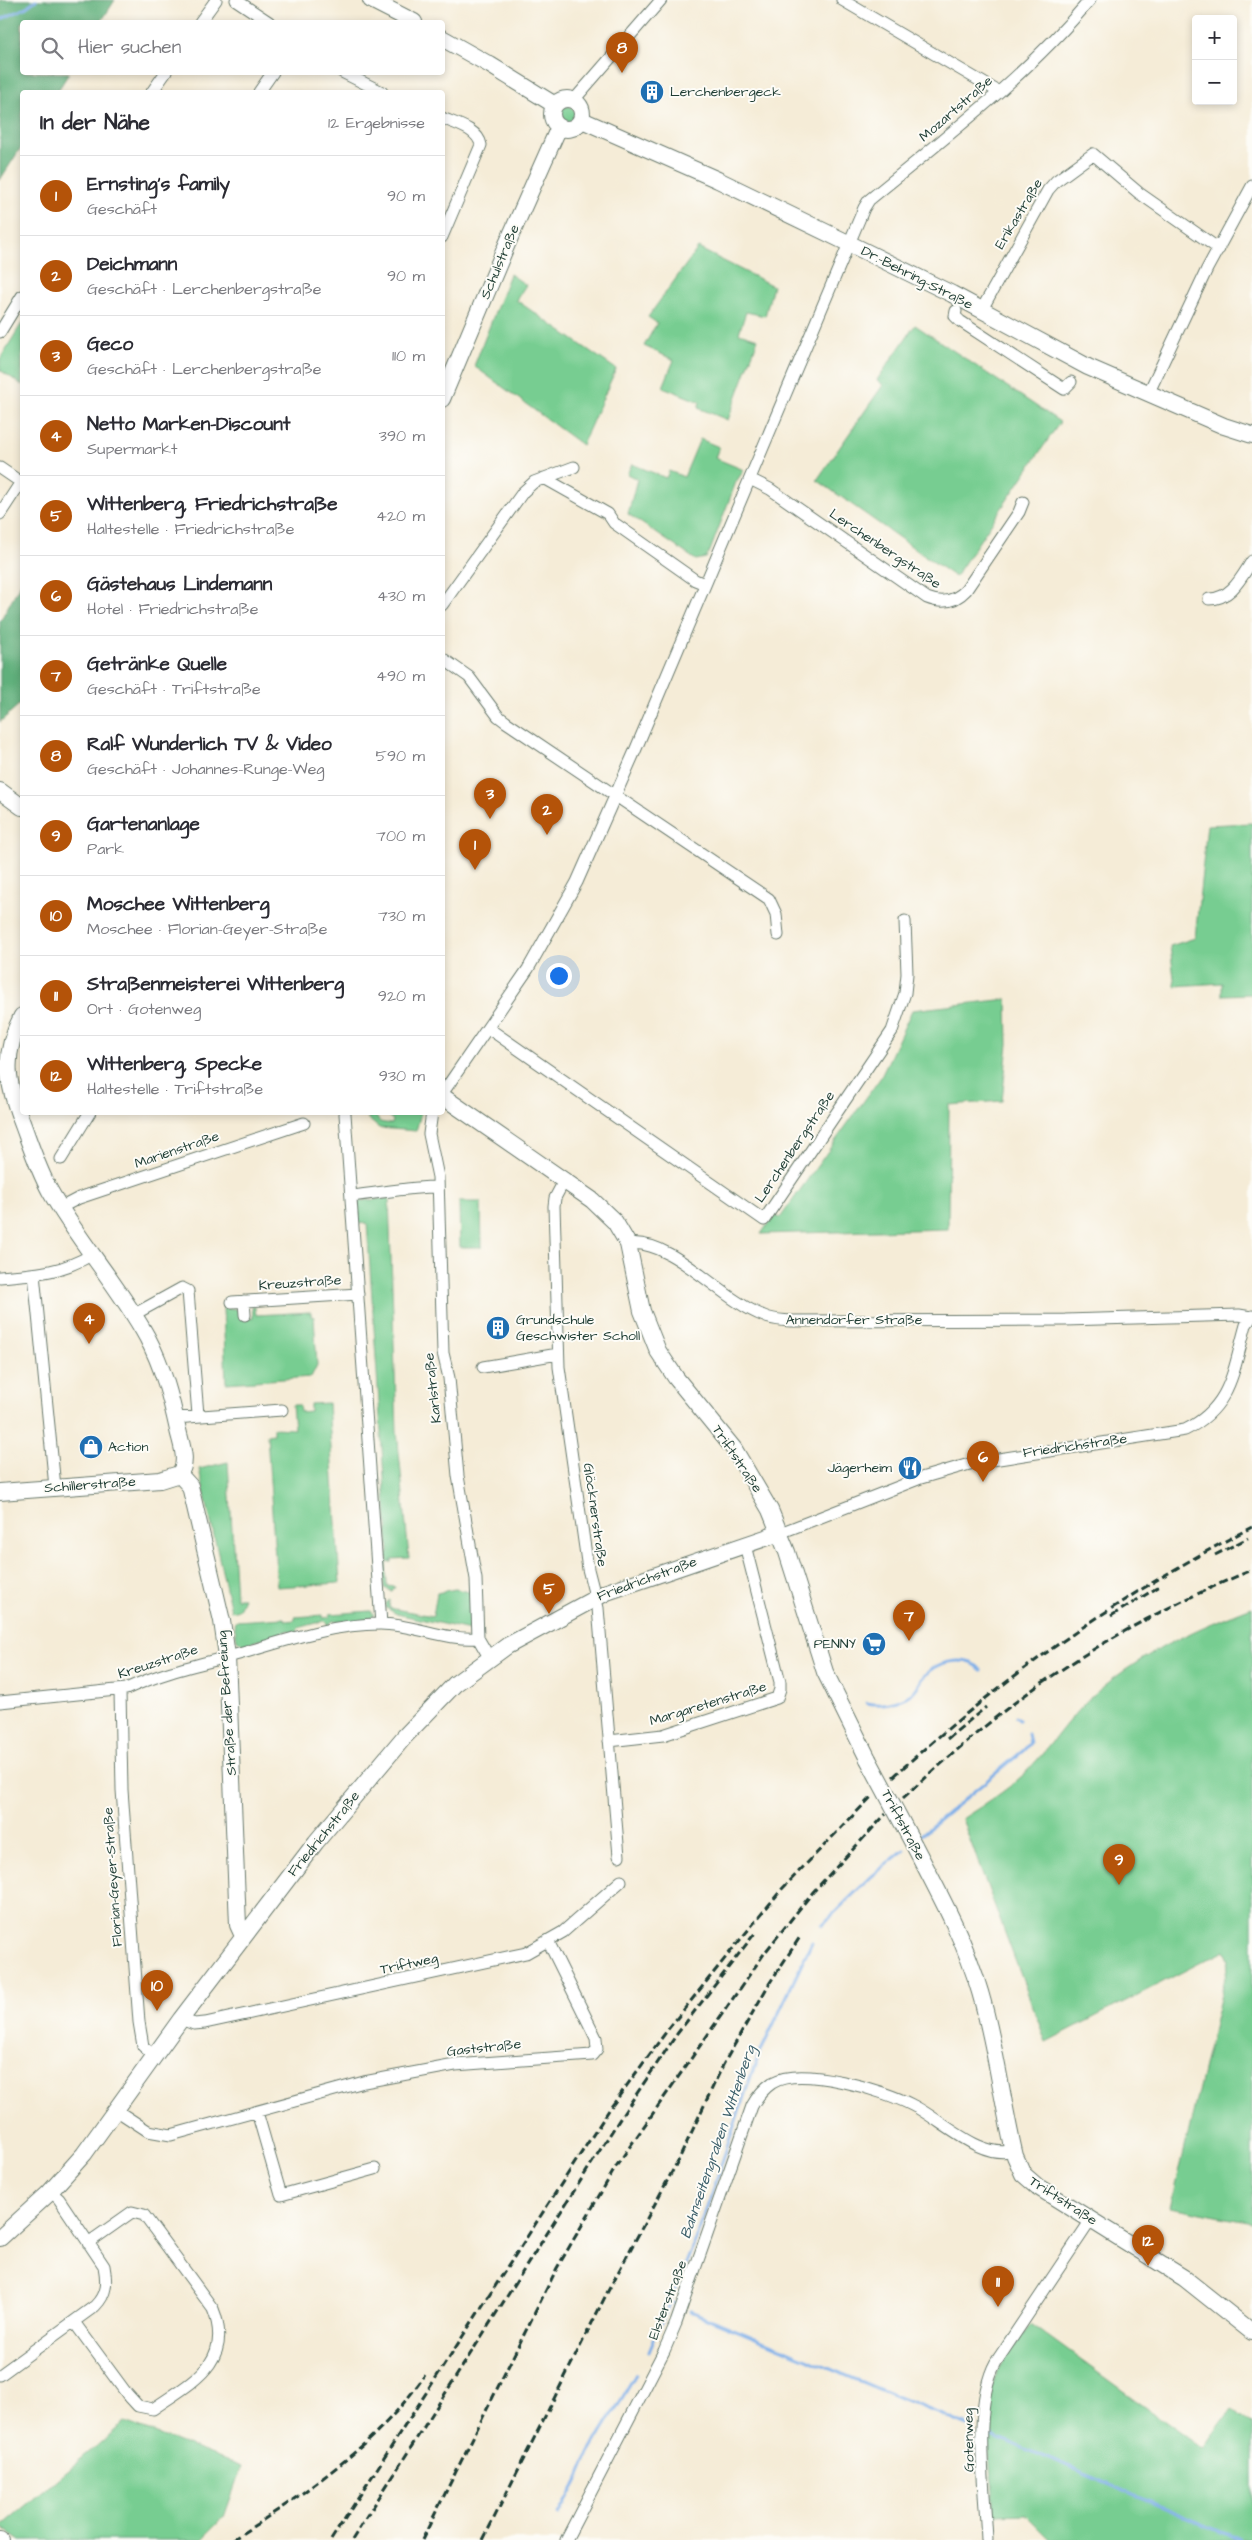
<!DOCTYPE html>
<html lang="de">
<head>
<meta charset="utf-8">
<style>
  :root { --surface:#fff; --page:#f2f2f3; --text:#2b2b33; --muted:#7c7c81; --line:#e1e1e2; --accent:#b45309 }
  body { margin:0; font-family:"Architects Daughter",sans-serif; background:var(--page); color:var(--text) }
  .controls { position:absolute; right:15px; top:15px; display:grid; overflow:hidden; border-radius:5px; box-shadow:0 2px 8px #0003 }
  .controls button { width:45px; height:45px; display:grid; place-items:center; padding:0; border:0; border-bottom:1px solid var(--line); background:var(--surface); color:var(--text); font:25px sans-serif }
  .you { position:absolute; left:558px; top:975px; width:18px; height:18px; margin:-12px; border:4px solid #fff; border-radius:50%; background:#1a73e8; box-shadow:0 0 0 8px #1a73e833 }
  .badge { display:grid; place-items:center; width:32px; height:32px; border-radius:50%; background:var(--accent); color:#fff; font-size:16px; font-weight:700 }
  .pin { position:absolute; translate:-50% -41px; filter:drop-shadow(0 1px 2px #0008) }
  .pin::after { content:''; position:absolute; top:26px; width:18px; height:15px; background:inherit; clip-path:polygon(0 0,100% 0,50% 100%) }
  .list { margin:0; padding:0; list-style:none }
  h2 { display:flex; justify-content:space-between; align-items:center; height:65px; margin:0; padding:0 20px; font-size:21px }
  h2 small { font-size:16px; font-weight:400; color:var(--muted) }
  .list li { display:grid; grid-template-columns:32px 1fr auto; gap:15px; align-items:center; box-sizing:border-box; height:80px; padding:0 20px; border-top:1px solid var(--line) }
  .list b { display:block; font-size:19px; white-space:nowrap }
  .list p { margin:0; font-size:16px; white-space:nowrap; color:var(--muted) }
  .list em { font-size:16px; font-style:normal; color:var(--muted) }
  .icon { flex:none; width:28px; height:28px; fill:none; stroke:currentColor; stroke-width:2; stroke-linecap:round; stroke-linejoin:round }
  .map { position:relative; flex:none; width:1252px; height:2540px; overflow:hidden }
  .search { position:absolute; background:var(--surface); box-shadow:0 2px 8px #0003; left:20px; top:20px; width:425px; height:55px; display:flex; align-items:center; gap:12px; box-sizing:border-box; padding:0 18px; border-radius:5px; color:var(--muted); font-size:19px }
  .panel { position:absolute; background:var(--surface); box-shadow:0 2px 8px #0003; left:20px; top:90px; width:425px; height:1025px; border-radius:5px }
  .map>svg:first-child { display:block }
  .green { fill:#77cd91; stroke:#4b8562 }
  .forest { fill:#61b07b; stroke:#407658 }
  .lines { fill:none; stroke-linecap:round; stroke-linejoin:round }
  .stream { stroke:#7daee8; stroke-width:3 }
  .street-casing { stroke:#6a7a6d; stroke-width:13 }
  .secondary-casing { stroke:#6a7a6d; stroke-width:18 }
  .street { stroke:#fff; stroke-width:11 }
  .secondary { stroke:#fff; stroke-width:16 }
  .rail { stroke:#1f3d34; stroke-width:3; stroke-dasharray:8 4; stroke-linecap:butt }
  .secondary-bridge-casing { stroke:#6a7a6d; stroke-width:18; stroke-linecap:butt }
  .secondary-bridge { stroke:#fff; stroke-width:16 }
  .labels { text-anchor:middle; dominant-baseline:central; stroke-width:4; stroke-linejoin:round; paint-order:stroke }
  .poi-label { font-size:14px; fill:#1f3d34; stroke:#fdfcf7; text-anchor:start }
  .street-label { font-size:14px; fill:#1f3d34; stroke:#fdfcf7 }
  .water-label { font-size:15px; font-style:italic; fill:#3b5f6a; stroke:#fdfcf7 }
</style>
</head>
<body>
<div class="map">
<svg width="1252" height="2540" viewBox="0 0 1252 2540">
  <rect width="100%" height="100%" fill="#fdfcf7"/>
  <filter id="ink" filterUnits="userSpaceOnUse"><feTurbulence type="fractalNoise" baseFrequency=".02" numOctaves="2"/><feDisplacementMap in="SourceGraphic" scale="10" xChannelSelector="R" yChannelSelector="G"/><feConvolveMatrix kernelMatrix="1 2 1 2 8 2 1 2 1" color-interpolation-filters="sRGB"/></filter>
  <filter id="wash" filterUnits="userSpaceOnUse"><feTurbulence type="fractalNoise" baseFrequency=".0096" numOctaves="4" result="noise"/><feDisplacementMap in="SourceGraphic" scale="20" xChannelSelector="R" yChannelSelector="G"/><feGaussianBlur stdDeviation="1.12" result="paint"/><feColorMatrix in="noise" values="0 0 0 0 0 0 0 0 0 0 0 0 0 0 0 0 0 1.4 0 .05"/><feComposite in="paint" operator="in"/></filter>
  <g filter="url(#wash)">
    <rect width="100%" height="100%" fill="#f5ecd7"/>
    <path class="green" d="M559 114a8 8 0 1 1 16 0a8 8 0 1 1-16 0Z
      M698,248l75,38 -8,30 -19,-4 -7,21 19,6 -30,81 -30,-12 2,-6 -37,-15 11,-27 -30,-14 13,-23 -9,-6z
      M510,274l16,11 -10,15 100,69 -34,76 -108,-79z
      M22,323v62l-22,-15v-11z
      M915,325l145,97 -105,155 -138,-97 66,-95 -6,-5z
      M700,439l19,8 -4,11 29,12 -8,12 -26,69 -4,7 -10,2 -68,-46 9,-35 -10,-5 5,-10 34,14 3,-7 15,6z
      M1252,823v171l-30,1v-12l-47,3 -5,-40 25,-8 12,-113z
      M1007,999l1,45 -6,57 -53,4 -1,124 -187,5 13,-19 6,3 101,-141 31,-67z
      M384,1113h37l-5,18 -37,-3 -12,-10 7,-4 6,8 12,2 1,-4z
      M389,1198l8,233 12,127 -17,1v3l-6,1 1,23 8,1 -3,4 -8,-3 -2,-26h6l-1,-9h2l-22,-330 -9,1 -1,-18 2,-5z
      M459,1202h22l1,45h-22z
      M252,1307h3l1,8 55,-3v4l3,1 3,48 -6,12 -85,6 -3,-75c10,0 16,-1 19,10h11z
      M328,1403l12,180 -63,4 -10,-152 6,-1v-6l21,1 -2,-24h7l1,7 10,-1v-7z
      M228,1462l8,136h8l-5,11 -8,2 -32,-142z
      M455,1589l15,3v38l-73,-16 -11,-6v-5l4,-3 -1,8 44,8 4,-23z
      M1252,1607v616l-81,-16 58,-247 -4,-10 -179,92 -84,-223c21,-14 43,-27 61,-44 24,-23 41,-52 65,-75 46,-43 106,-71 164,-93z
      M371,1611l3,4 -6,5 -35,1 -5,4 -4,-4 -26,7 -1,4 -5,1 -3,-3 -45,15 -7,-5 -3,-17 2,-2 48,-3 1,3 10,-1v-3l28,-2v3l7,-1v-3z
      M1031,2324l172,125 29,-41 20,15v117h-202l-25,-25 -31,1c-2,-38 -14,-112 4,-145 9,-16 23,-32 33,-47z
      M125,2422l117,44 -18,51 -23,23h-181l-20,-13z"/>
    <path class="forest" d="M0,0h115l-14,22h-79v50l47,1 -12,19h-35v54l-22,34z
      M22,581v121l-22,20v-101z"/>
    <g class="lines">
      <path class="stream" d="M0,20l25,-12 11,-8
        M867,1703c15,3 31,0 44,-9 8,-6 10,-16 17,-22 13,-12 41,-16 53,-2
        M1016,1717l3,3
        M921,1835l103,-85 6,-7 -2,-9
        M822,1925l49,-48 33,-27
        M672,2303l4,1
        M690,2311l283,117
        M649,2352l47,-113 59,-175 57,-122
        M990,2434l250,106
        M559,2515l18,-33 12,-29 47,-78"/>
    </g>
  </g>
  <g filter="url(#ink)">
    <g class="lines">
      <g class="street-casing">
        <path id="street" d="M236,0l33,22
          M842,0l157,92
          M200,22l16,-22
          M342,72l40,20
          M152,92l14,-20
          M259,92l14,-20
          M574,100l87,-100
          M442,118c14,6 36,11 39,27l-39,92
          M956,311l-1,5 5,5 104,68 7,-7
          M981,311l67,-121 8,-9 37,-27 46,39 80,56
          M0,332l22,-36
          M1148,394l59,-125 45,-83
          M0,468l22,15
          M544,478l64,36 6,9 81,57 10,4
          M750,479l20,10 157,109c15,6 28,4 39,-8l53,-78 4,-10
          M0,514l21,-32
          M1209,599c22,0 32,-21 43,-38
          M442,605l81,-113 11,-10 40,-15
          M442,658l27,19 29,39 8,6 263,177 7,15 2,21
          M488,1028l276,192 128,-189 13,-38 2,-19 -2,-53
          M442,1094l86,-125 49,-87 58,-131 229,-543 5,-8c77,-63 157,-124 221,-200
          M432,1112l-3,22 9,43 5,176 6,25 9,98 18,103 2,59 11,19
          M345,1114l36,510
          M61,1159l29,-47
          M564,1181l-9,17 -1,8 5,161 29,202 10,39 21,248
          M351,1196c30,-3 58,-9 87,-9
          M60,1208l19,-10 225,-75
          M628,1244c45,-6 92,56 136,72 8,4 17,4 26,5l275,-1 174,-5 12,2
          M34,1274l21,213
          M0,1277c36,-3 61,-4 93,-23
          M244,1301l1,14
          M232,1302l126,-8
          M133,1315l49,-27 6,3 10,124
          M483,1367l75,-13
          M175,1418l107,-8
          M780,1533l141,-55 52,-15 212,-33c47,-23 48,-60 61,-105l6,-9
          M120,1691l2,99 17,232 4,24 11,10
          M0,1702l126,-13c42,-19 77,-25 120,-37 44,-13 88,-28 134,-28 33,0 66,17 98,14
          M609,1741l54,-6 114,-37 3,-9v-7l-35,-137
          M181,2019l13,5 11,-1 321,-70 37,-21 58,-51
          M116,2110l32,21 23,4 193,-53 91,-17 137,-10 5,-6 -1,-11 -48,-97
          M257,2112l24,83 94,-26
          M74,2322l53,72 11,12 15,3c37,-26 82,-46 60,-100l-69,-94 -12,-3 -44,31
          M0,2375l95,-69c12,-12 12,-24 9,-40l-45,-67 -9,-8
          M566,2540l98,-189 12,-28 76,-217c5,-9 11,-17 20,-23 29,-18 111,7 140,22 29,14 69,56 102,45
          M987,2540c-2,-50 -15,-135 9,-178l95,-142"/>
      </g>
      <g class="secondary-casing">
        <path id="secondary" d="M371,0l43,22
          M442,38l48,27 65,40
          M552 114a15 15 0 1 1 30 0a15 15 0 1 1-30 0Z
          M582,120l136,60 130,63 104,51 136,73 136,59 28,9
          M442,399l65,-155 52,-117
          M0,791l22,16
          M442,1096l150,104 23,22 13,22 14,67 16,40 18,27 58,71 36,61 17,42 38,120 43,87
          M179,1474l11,12 5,21 27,114 5,35 11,269 5,11
          M0,1492l160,-12 19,-6c10,-12 2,-30 -1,-44 -7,-32 -15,-63 -31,-93 -28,-51 -68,-95 -97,-146 -11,-20 -18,-41 -26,-63 -16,-42 -24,-70 -2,-112
          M914,1845c25,48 51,95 66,147 16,54 22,110 35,164l8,18 15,13 146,91 68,54
          M0,2238l48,-44 36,-40 97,-135 135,-177 89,-106 50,-52 52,-38 100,-54 173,-59
          M0,2540h1"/>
      </g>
      <use href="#street" class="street"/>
      <use href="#secondary" class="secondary"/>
      <path class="rail" d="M1215,1555l33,-17
        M1111,1616l49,-30
        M947,1739l39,-32
        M893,1777c108,-99 229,-183 359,-250
        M903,1798c36,-32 72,-65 110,-94 74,-56 154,-99 239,-134
        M232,2540c72,-46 144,-94 193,-165
        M331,2540l280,-433 58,-79 66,-82 47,-57 90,-93
        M352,2540l271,-426 54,-80 78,-101
        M422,2540l135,-272 60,-103 149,-214 47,-59 73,-78
        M483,2540l124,-247 73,-136 43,-92 46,-81 31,-47"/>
      <g class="secondary-bridge-casing">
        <path id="secondary-bridge" d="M868,1759l46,86"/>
      </g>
      <use href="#secondary-bridge" class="secondary-bridge"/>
    </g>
  </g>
  <defs>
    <g id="building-disc" transform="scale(1.25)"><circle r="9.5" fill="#1f6fb2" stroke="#fdfcf7"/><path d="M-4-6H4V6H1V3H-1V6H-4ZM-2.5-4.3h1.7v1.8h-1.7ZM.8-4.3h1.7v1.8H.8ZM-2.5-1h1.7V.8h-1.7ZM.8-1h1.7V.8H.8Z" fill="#fff"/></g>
    <g id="shop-disc" transform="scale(1.25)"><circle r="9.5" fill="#1f6fb2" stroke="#fdfcf7"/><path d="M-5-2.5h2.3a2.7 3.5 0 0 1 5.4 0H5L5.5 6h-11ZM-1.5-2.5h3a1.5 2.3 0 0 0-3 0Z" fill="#fff"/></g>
    <g id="restaurant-disc" transform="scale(1.25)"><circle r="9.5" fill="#1f6fb2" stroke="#fdfcf7"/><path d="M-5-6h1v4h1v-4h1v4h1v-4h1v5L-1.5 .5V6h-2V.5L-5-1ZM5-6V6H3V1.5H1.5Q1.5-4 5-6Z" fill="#fff"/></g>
    <g id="supermarket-disc" transform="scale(1.25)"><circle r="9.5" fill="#1f6fb2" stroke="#fdfcf7"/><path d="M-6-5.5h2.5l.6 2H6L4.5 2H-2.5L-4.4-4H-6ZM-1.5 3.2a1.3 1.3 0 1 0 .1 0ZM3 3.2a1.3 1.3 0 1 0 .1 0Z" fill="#fff"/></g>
  </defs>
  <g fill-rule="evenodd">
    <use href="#building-disc" x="652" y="92"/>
    <use href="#building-disc" x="498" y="1328"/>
    <use href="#shop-disc" x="91" y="1447"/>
    <use href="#restaurant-disc" x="910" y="1468"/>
    <use href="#supermarket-disc" x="874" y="1644"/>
  </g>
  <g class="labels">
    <g class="poi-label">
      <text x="670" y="92">Lerchenbergeck</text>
      <text x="516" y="1320">Grundschule<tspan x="516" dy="16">Geschwister Scholl</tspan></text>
      <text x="108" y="1447">Action</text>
      <text x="892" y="1468" text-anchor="end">Jägerheim</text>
      <text x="856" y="1644" text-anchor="end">PENNY</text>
    </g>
    <g class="street-label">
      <text transform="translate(956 109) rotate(-41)">Mozartstraße</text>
      <text transform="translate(1019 214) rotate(-59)">Erikastraße</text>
      <text transform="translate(500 262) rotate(-67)">Schulstraße</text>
      <text transform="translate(917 278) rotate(27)">Dr.-Behring-Straße</text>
      <text transform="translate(885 549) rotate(34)">Lerchenbergstraße</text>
      <text transform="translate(795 1147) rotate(-56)">Lerchenbergstraße</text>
      <text transform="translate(177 1150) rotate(-19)">Marienstraße</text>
      <text transform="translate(300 1283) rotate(-4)">Kreuzstraße</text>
      <text x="854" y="1320">Annendorfer Straße</text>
      <text transform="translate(433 1388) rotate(-96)">Karlstraße</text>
      <text transform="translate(1075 1446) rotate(-8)">Friedrichstraße</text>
      <text transform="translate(737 1459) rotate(56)">Triftstraße</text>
      <text transform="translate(90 1485) rotate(-4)">Schillerstraße</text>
      <text transform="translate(595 1515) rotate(82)">Glöcknerstraße</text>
      <text transform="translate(647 1579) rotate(-20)">Friedrichstraße</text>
      <text transform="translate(158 1662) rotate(-18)">Kreuzstraße</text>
      <text transform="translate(227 1703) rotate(-94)">Straße der Befreiung</text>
      <text transform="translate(708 1704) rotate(-17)">Margaretenstraße</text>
      <text transform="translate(903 1825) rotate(62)">Triftstraße</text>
      <text transform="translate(324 1834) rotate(-51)">Friedrichstraße</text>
      <text transform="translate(113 1877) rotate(-94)">Florian-Geyer-Straße</text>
      <text transform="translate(409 1964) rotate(-12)">Triftweg</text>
      <text transform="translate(484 2048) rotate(-6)">Gaststraße</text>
      <text transform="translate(1063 2201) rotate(33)">Triftstraße</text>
      <text transform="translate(668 2300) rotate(-69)">Elsterstraße</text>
      <text transform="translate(969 2440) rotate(-91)">Gotenweg</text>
    </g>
    <g class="water-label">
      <text transform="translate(718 2142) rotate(-71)">Bahnseitengraben Wittenberg</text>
    </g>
  </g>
</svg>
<div class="controls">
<button>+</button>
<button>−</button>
</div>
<div class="you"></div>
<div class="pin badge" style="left:475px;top:870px">1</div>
<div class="pin badge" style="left:547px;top:835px">2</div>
<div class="pin badge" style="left:490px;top:819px">3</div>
<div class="pin badge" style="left:89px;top:1344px">4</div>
<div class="pin badge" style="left:549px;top:1614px">5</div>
<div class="pin badge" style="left:983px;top:1482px">6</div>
<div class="pin badge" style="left:909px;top:1641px">7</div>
<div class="pin badge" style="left:622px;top:73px">8</div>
<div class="pin badge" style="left:1119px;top:1885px">9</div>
<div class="pin badge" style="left:157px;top:2011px">10</div>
<div class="pin badge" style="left:998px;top:2307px">11</div>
<div class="pin badge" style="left:1148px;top:2266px">12</div>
<div class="search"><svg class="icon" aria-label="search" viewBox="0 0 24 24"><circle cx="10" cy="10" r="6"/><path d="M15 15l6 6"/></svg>Hier suchen</div>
<section class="panel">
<h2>In der Nähe<small>12 Ergebnisse</small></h2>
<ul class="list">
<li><span class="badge">1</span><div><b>Ernsting's family</b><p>Geschäft</p></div><em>90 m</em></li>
<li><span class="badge">2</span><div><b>Deichmann</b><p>Geschäft · Lerchenbergstraße</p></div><em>90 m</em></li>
<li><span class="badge">3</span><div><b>Geco</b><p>Geschäft · Lerchenbergstraße</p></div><em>110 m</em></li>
<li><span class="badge">4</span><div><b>Netto Marken-Discount</b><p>Supermarkt</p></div><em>390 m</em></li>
<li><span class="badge">5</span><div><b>Wittenberg, Friedrichstraße</b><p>Haltestelle · Friedrichstraße</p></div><em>420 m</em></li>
<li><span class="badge">6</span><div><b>Gästehaus Lindemann</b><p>Hotel · Friedrichstraße</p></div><em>430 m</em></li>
<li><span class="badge">7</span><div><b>Getränke Quelle</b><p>Geschäft · Triftstraße</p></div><em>490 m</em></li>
<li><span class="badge">8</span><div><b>Ralf Wunderlich TV &amp; Video</b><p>Geschäft · Johannes-Runge-Weg</p></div><em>590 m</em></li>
<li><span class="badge">9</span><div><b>Gartenanlage</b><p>Park</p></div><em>700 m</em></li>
<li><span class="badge">10</span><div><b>Moschee Wittenberg</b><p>Moschee · Florian-Geyer-Straße</p></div><em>730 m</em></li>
<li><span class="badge">11</span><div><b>Straßenmeisterei Wittenberg</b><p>Ort · Gotenweg</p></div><em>920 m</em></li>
<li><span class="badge">12</span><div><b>Wittenberg, Specke</b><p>Haltestelle · Triftstraße</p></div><em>930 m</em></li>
</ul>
</section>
</div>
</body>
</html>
